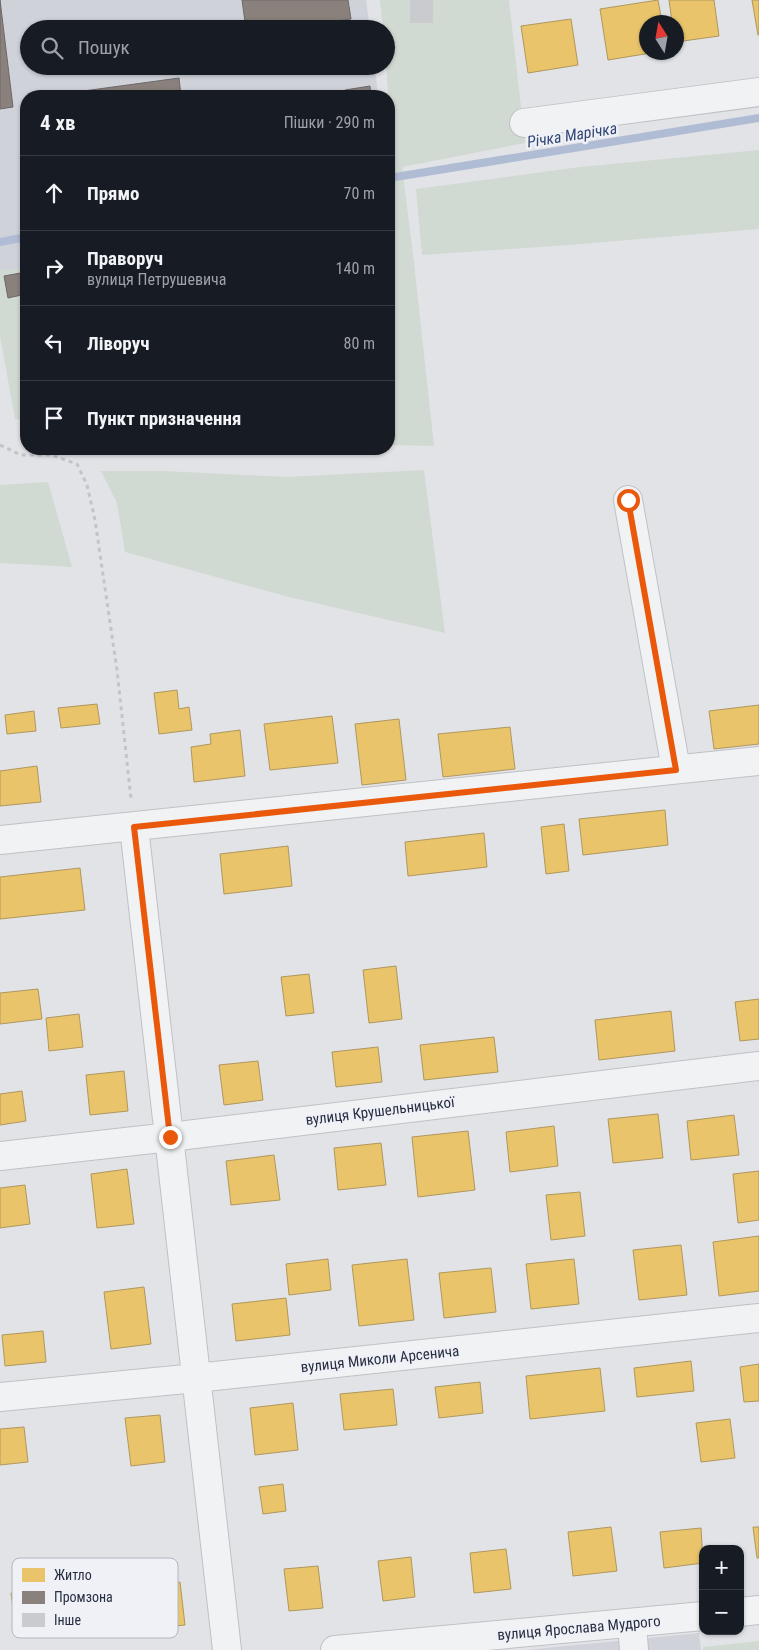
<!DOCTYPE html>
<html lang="uk">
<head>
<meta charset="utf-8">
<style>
  :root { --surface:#171b24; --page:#242831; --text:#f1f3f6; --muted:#9ea1a6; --line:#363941 }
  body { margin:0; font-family:"Roboto Condensed",sans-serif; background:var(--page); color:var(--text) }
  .controls { position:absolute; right:15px; bottom:15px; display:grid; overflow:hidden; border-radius:10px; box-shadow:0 1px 4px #0004 }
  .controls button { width:45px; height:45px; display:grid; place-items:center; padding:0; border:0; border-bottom:1px solid var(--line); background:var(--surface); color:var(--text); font:25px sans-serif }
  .compass { position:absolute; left:639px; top:15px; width:45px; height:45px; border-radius:50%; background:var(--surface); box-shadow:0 1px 4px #0004; rotate:349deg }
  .stop { position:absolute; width:15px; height:15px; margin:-11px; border:4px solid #ea580c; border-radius:50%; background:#fff }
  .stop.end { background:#ea580c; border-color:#fff; box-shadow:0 1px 5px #0008 }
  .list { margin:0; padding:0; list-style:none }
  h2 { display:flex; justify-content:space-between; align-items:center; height:65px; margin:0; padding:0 20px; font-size:21px }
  h2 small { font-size:16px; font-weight:400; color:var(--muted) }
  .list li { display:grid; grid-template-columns:32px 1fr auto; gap:15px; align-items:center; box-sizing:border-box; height:75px; padding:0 20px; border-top:1px solid var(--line) }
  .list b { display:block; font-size:19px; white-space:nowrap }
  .list p { margin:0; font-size:16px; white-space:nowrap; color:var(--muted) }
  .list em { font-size:16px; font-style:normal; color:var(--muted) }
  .icon { flex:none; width:28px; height:28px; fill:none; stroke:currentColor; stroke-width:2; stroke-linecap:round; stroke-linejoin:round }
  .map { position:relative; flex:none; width:759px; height:1650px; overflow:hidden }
  .search { position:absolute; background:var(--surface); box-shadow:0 1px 4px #0004; left:20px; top:20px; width:375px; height:55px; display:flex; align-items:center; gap:12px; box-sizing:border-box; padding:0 18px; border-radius:28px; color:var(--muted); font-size:19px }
  .panel { position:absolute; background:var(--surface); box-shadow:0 1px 4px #0004; left:20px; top:90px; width:375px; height:365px; border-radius:20px }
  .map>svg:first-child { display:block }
  .built { fill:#d0d2da }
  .green { fill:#d1dad2 }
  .homes { fill:#e9c46a; stroke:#af975e }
  .industry { fill:#8a817c; stroke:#6d686a }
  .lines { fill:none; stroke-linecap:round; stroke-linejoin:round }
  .stream { stroke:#b0bcd3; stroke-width:8 }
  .building { fill:#cacbcf }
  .minor-casing { stroke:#c0c1c5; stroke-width:30 }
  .path { stroke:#c3c4c9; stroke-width:3; stroke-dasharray:4 4; stroke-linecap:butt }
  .minor { stroke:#f1f2f4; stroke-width:28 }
  .route { stroke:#ea580c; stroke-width:6 }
  .labels { text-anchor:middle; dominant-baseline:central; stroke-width:5; stroke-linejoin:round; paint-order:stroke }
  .street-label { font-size:15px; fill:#282e41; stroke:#eff1f7 }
  .water-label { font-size:16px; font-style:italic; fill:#324775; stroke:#eff1f7 }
  .key { fill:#eff1f7; stroke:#b3b6c0; stroke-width:1 }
  .key-label { font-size:14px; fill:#282e41 }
</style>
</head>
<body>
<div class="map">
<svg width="759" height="1650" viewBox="0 0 759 1650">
  <rect width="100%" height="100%" fill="#e2e3e7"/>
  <path class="built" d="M0,0h366l4,29h-341v37h346l3,30h-352v192l-26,2z
    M699,1633l2,17h-176z"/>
  <path class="green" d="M380,0h129l16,143 -123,24 12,96 20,183 -45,-1v-300l3,-5 -6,-74v-37h-3z
    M759,150v79l-190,16 -147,10 -6,-66 164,-22z
    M26,268v153l-11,-2 -15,-83v-66z
    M424,470l21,163 -156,-36 -164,-45 -8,-49 -16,-32h63l122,6z
    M48,482l24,85 -72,-4v-78z
    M759,1641v9h-56v-3z"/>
  <path class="homes" d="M658,0l4,22h-16v30h11l-49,8 -8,-51z
    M669,0h45l5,36 -43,6v-20h-4z
    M752,0h7v35h-1z
    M571,19l7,46 -50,8 -7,-47z
    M177,690l2,19 10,-2 3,23 -33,4 -5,-41z
    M97,704l3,20 -39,4 -3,-20z
    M759,705v39l-45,5 -5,-38z
    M34,711l2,20 -29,3 -2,-19z
    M332,716l6,47 -68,7 -6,-46z
    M399,719l7,61 -44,5 -7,-61z
    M510,727l5,42 -72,8 -5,-43z
    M240,730l5,46 -51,6 -3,-35 20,-3 -1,-10z
    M37,766l4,36 -41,4v-35z
    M665,810l3,35 -85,10 -4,-36z
    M564,824l5,47 -23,3 -5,-47z
    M484,833l3,34 -79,9 -3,-34z
    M288,846l4,40 -68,8 -4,-40z
    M80,868l5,42 -85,9v-42z
    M396,966l6,53 -33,4 -6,-53z
    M309,974l5,39 -28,3 -5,-39z
    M38,989l4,30 -42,5v-31z
    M759,999v40l-19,2 -5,-39z
    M671,1011l4,40 -76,9 -4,-40z
    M79,1014l4,33 -34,4 -3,-33z
    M494,1037l4,35 -74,8 -4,-35z
    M378,1047l4,35 -46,5 -4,-35z
    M258,1061l5,39 -39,5 -5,-40z
    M124,1071l4,40 -38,4 -4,-40z
    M22,1091l4,30 -26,4v-31z
    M658,1114l5,44 -50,5 -5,-44z
    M734,1115l5,40 -48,5 -4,-39z
    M554,1126l4,40 -48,6 -4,-40z
    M468,1131l7,59 -57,7 -6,-60z
    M381,1143l5,42 -48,5 -4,-42z
    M274,1155l6,45 -49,5 -5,-44z
    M127,1169l7,55 -37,4 -6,-54z
    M759,1171v49l-21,3 -5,-49z
    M25,1185l5,39 -30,4v-40z
    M580,1192l5,44 -34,4 -5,-45z
    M759,1236v55l-40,5 -6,-54z
    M681,1245l6,50 -48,5 -6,-50z
    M328,1259l3,31 -42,5 -3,-31z
    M407,1259l7,61 -55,6 -7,-61z
    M574,1259l5,45 -48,5 -5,-45z
    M491,1268l5,44 -52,6 -5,-45z
    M144,1287l7,57 -40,5 -7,-57z
    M286,1298l4,37 -54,6 -4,-37z
    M43,1331l3,31 -41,4 -3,-31z
    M691,1361l3,30 -57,6 -3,-29z
    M759,1364v37l-15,1 -4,-35z
    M600,1368l5,43 -75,8 -4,-43z
    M480,1382l3,31 -44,5 -4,-31z
    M393,1389l4,36 -53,5 -4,-36z
    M293,1403l5,47 -43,5 -5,-47z
    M160,1415l5,47 -34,4 -6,-48z
    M730,1419l5,39 -34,4 -5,-39z
    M24,1427l4,35 -28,3v-36z
    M283,1484l3,27 -23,3 -4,-27z
    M611,1527l6,44 -44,5 -5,-44z
    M753,1527h6v31h-2z
    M701,1528l2,35 -39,5 -4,-36z
    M506,1549l5,40 -37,4 -4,-40z
    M411,1557l4,40 -32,4 -5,-40z
    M318,1566l5,42 -34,3 -5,-42z
    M180,1582l5,43 -37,4 -5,-42z
    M65,1586l4,40 -53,6 -5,-39z"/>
  <path class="industry" d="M0,0l13,107 -13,2z
    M242,0h106l3,19 -68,10h-37z
    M179,78l2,18h-134z
    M370,86l1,10h-25l-1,-6z
    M26,272v22l-18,4 -4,-22z"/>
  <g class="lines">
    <path class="stream" d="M389,178l370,-60
      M0,242l26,-5"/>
  </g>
  <path class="building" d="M410,0h23v23h-23z"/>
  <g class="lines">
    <g class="minor-casing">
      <path id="minor" d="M524,123l235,-31
        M628,500l48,269
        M134,827l93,823
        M0,840l759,-79
        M0,1156l170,-19 589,-71
        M0,1397l196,-19 563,-60
        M740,1612l19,-2
        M632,1623l2,27
        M335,1650l368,-34"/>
    </g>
    <path class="path" d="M0,445l21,10h30l26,9 10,21 8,35 22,150 14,129"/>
    <use href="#minor" class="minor"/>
  </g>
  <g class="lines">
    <path class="route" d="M170,1137l-36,-310 542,-57 -48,-270"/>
  </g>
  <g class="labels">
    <g class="street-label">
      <text transform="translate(380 1111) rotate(-7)">вулиця Крушельницької</text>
      <text transform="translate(380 1359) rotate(-6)">вулиця Миколи Арсенича</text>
      <text transform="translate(579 1628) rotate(-5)">вулиця Ярослава Мудрого</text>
    </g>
    <g class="water-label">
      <text transform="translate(572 135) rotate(-9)">Річка Марічка</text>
    </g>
  </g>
  <rect x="12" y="1558" width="166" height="80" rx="8" class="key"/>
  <rect x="22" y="1568" width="23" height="14" fill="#e9c46a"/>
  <rect x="22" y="1591" width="23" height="13" fill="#8a817c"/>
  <rect x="22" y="1613" width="23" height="14" fill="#cacbcf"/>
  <g class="key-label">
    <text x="54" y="1580">Житло</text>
    <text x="54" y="1602">Промзона</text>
    <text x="54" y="1625">Інше</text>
  </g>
</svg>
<div class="controls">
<button>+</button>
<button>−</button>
</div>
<svg class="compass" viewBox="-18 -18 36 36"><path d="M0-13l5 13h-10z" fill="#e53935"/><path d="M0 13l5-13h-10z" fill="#9ea1a6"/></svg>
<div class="stop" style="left:628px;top:500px"></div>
<div class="stop end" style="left:170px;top:1137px"></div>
<div class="search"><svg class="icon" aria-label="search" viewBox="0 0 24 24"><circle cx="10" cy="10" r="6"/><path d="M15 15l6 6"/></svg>Пошук</div>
<section class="panel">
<h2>4 хв<small>Пішки · 290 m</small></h2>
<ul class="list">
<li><svg class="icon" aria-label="ahead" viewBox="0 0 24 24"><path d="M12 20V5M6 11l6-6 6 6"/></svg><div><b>Прямо</b></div><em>70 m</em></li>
<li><svg class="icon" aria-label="right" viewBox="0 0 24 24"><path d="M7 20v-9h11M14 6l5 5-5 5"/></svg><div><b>Праворуч</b><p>вулиця Петрушевича</p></div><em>140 m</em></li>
<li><svg class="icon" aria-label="left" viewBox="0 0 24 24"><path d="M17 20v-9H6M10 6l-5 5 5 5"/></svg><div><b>Ліворуч</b></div><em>80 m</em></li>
<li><svg class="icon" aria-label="arrive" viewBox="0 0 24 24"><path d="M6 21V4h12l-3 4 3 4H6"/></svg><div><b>Пункт призначення</b></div></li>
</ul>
</section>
</div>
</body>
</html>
